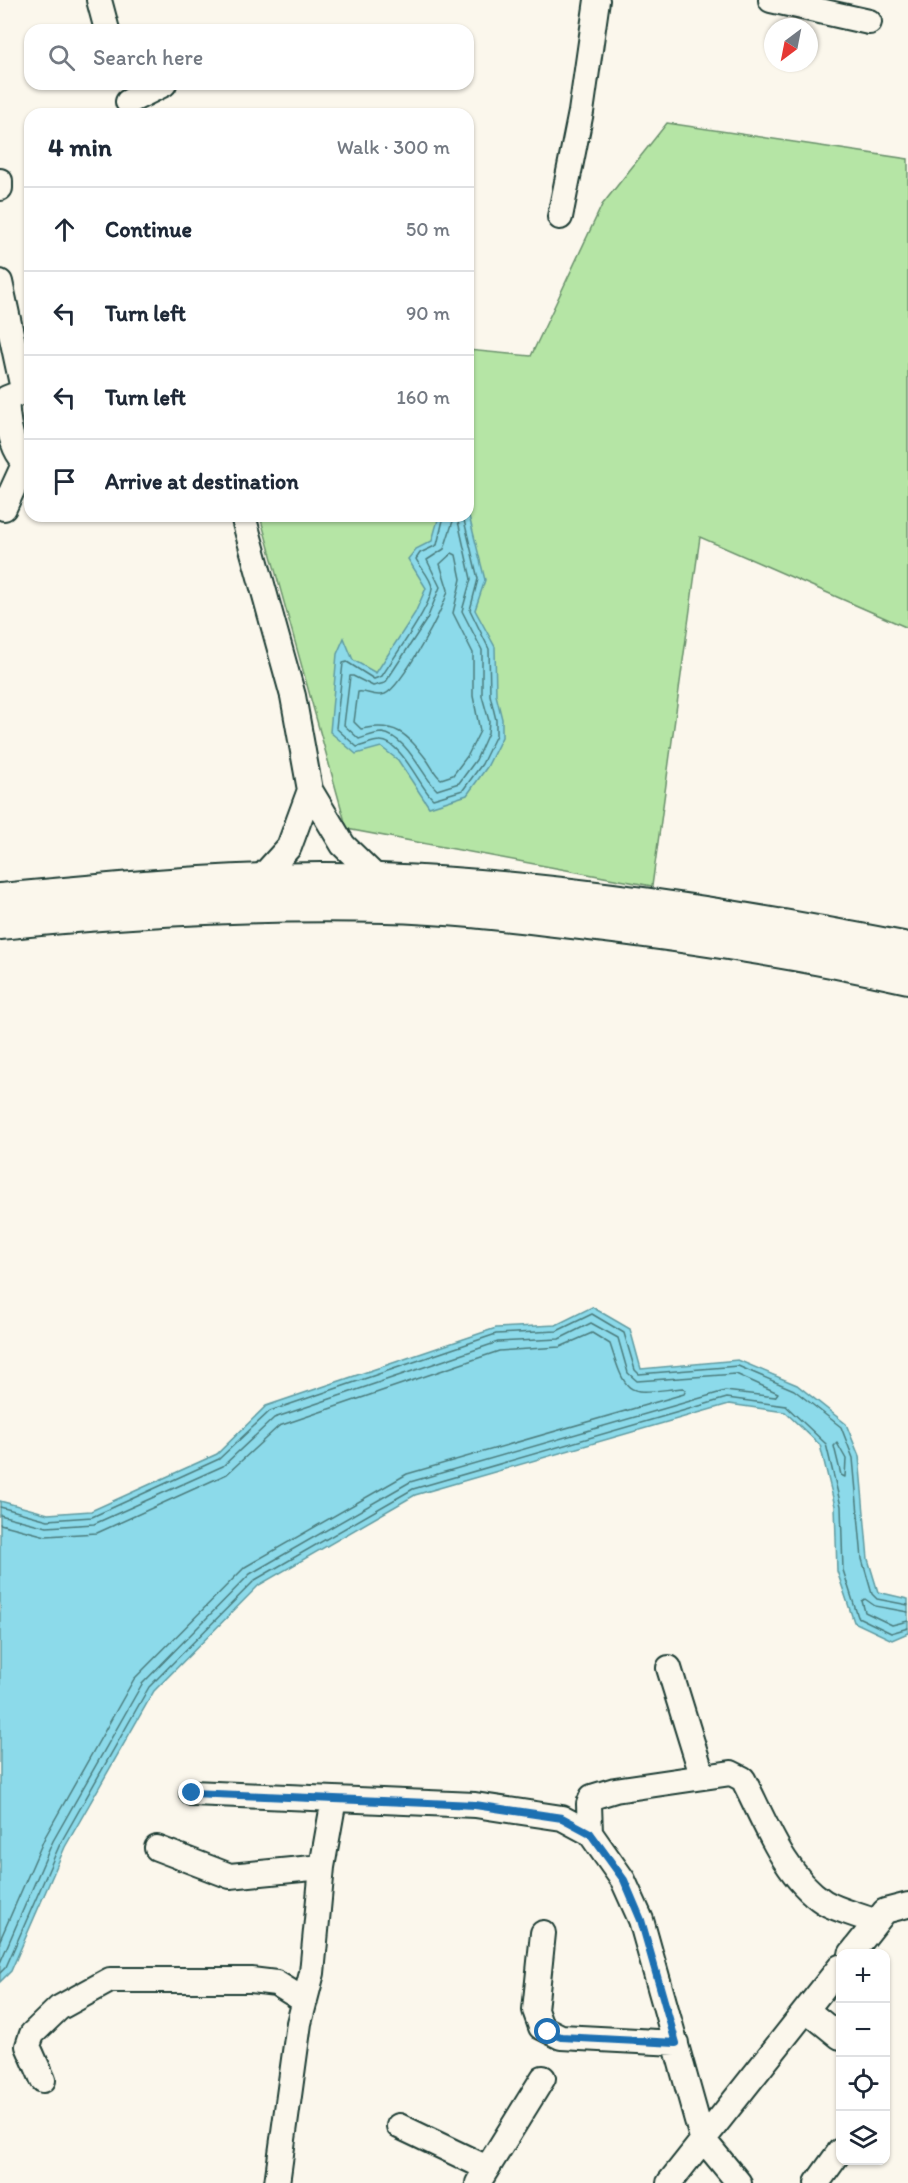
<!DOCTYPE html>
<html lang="en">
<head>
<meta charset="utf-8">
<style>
  :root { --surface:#fff; --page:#f6f6f7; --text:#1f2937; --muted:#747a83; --line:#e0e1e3 }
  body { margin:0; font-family:Itim,sans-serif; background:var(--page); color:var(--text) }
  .controls { position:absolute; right:18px; bottom:18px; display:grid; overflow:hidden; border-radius:12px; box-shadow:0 2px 4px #0004 }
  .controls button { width:54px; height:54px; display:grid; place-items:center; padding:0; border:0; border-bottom:2px solid var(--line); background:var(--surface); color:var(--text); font:30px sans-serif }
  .compass { position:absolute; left:764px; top:18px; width:54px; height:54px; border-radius:50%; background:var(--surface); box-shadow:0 2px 4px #0004; rotate:212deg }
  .stop { position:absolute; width:18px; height:18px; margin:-14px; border:4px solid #1f6fb2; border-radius:50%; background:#fff }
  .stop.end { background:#1f6fb2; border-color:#fff; box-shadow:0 2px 6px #0008 }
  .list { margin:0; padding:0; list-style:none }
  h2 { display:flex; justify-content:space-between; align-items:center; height:78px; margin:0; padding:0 24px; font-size:26px }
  h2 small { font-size:20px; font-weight:400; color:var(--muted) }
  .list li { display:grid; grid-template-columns:39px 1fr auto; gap:18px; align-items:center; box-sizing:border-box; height:84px; padding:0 24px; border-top:2px solid var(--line) }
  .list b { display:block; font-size:22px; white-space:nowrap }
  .list em { font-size:20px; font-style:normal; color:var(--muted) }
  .icon { flex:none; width:33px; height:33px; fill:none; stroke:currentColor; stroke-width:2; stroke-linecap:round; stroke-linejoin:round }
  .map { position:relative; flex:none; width:908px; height:2183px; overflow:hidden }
  .search { position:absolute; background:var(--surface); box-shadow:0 2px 4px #0004; left:24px; top:24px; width:450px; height:66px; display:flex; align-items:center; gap:15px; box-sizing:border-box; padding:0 21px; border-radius:18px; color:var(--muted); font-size:22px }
  .panel { position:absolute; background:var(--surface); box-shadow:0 2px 4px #0004; left:24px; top:108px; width:450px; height:414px; border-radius:18px }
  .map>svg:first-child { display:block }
  .green { fill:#b5e5a5; stroke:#6a916c; stroke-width:1.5 }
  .water { fill:#8cdaea; stroke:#609ba1; stroke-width:1.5 }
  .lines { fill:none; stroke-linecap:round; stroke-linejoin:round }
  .shore { stroke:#4b7c7d; stroke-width:1.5 }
  .minor-casing { stroke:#1f3d34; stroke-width:28 }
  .major-casing { stroke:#1f3d34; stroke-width:34 }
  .minor { stroke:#fbf7ec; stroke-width:24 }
  .major { stroke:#fbf7ec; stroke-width:30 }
  .route { stroke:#1f6fb2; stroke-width:8 }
</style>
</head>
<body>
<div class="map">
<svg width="908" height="2183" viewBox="0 0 908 2183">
  <rect width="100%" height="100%" fill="#fbf7ec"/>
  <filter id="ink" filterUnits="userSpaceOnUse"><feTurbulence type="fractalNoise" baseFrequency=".0167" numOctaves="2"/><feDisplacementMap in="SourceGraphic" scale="12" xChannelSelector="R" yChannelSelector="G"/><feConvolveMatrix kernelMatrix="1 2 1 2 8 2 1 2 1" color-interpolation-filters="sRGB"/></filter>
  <g filter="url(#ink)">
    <path class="green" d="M667,123l241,36v469l-208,-91 -48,349 -305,-57 -87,-313h208v-166l63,6 71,-151z"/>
    <path class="water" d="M468,512l17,68 -10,30 20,37 1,48 6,24v18l-15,30 -20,28 -38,12 -31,-47 -17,-13 -25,7 -26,-22 7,-78 7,-16 9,22 23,13 39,-60 11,-25 -18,-29 8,-10 16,-8 7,-25h29z
      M592,1307l38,22 11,40 97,-9 59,25 49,39 13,32 9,103 10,33 30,7v34l-16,7 -38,-18 -17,-51 -2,-65 -15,-61 -35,-33 -56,-8 -314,91 -156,90 -105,106 -89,156 -54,124 -11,11v-481l48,13 43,-3 126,-57 49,-48 230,-78 60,-3z"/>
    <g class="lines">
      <path class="shore" d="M444,516l-7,29 -17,8 -4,6c4,8 16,20 16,29 -1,19 -39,70 -50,88l-8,3 -27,-17 -4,1 -7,65 21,19c7,-1 15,-6 23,-6 21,-1 40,47 53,58l30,-9 19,-26 14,-29v-15l-6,-25 -1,-46 -19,-39 8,-31 -15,-63
        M454,518l4,3 13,58 -9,32 20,39v46l7,25 -1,12 -12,27 -17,23 -22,7c-15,-14 -30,-54 -55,-57 -8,0 -16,4 -23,6l-15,-14 6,-49h3l20,10 12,-3 42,-64 13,-32 -13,-27 17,-11z
        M452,553l4,2 5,24 -8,34 20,40v43l7,35 -12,24 -15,20 -12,4c-6,-4 -9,-12 -14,-19 -21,-27 -31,-38 -66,-31l-7,-7 4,-30c8,-2 16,6 27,2 16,-7 60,-86 63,-104l-8,-26z
        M837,1443l9,16 -1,18 -4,-2 -7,-29z
        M0,1507l48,13 44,-3 127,-58 51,-48 226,-77 61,-3 35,-17 32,19 11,37 4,4 99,-8 56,24 47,37 12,31 9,101 10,35 5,5 31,6
        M0,1515l47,12 47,-3 129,-58 51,-48 224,-76 61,-3 32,-16 27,15 10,35 9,8 99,-7 42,19 -3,4 -50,-6 -315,91 -160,92 -108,110 -89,157 -53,122
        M0,1524l46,12 51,-3 130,-59 52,-48 220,-75 61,-4 32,-14 18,11c18,56 17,49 73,44l3,2 -2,4 -277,80 -162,93 -111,112 -89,158 -45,103
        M908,1612l-33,-6 -10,-7 -3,2 3,11 27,13 16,-4
        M0,1973l6,-6 54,-123 89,-157 106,-107 158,-91 314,-91 59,8 40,38 15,62 2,64 15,47 33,16 17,-5"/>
      <g class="minor-casing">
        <path id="minor" d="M99,0l8,30
          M771,0l98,22
          M128,102l36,-18
          M0,181v7
          M560,217l21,-105 16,-112
          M0,282l23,107
          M30,389l-23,9c-2,15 5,62 23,65
          M4,508l21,-46
          M243,516l50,180 17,94 33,55 35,34
          M260,879l29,-32 21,-57
          M669,1668l33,107
          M192,1793l283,12 87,13 28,15 33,47 18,40 61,218 37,45
          M590,1833l-1,-29 3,-7 23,-7 116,-17 12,6c21,40 41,97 81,123 15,9 35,13 52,20
          M157,1848l73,28 92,-9
          M543,1933l-8,77 6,17 20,10 115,6
          M851,1954l34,-43 23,-6
          M808,2011l32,26
          M43,2080l-15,-34 4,-12 27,-26 51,-28h141l25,3 29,18
          M399,2126l88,42
          M277,2183l22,-160 13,-50 10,-106 12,-68
          M478,2183l65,-105
          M669,2183l171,-216
          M817,2183l23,-32"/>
      </g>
      <g class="major-casing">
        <path id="major" d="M0,899c127,-12 253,-25 380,-20 178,7 354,35 528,69
          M0,924c128,-13 257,-20 385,-17 59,1 120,8 179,15 115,13 231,30 344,56"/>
      </g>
      <use href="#minor" class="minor"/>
      <use href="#major" class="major"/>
    </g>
  </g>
  <g class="lines" filter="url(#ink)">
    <path class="route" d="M192,1793l283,12 87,13 28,15 34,47 17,40 35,123 -115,-6 -13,-5"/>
  </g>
</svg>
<div class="controls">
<button>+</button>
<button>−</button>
<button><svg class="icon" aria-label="locate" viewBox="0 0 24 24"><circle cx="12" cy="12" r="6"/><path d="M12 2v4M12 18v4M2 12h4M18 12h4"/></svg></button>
<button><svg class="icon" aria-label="layers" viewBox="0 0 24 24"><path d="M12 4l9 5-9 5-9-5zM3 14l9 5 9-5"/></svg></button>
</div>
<svg class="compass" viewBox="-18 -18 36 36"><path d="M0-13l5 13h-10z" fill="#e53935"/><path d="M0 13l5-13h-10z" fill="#747a83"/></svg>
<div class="stop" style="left:548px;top:2032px"></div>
<div class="stop end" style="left:192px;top:1793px"></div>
<div class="search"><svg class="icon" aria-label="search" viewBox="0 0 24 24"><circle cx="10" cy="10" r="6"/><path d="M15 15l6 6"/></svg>Search here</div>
<section class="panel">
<h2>4 min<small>Walk · 300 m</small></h2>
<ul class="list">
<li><svg class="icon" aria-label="ahead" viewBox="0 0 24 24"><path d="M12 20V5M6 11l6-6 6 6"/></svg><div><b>Continue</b></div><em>50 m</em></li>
<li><svg class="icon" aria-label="left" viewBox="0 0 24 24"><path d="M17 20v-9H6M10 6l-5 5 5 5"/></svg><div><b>Turn left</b></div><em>90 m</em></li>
<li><svg class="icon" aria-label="left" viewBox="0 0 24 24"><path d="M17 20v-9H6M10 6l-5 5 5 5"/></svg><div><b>Turn left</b></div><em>160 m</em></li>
<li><svg class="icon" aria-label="arrive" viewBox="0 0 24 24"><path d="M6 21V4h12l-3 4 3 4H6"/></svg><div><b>Arrive at destination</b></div></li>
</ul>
</section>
</div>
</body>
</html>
